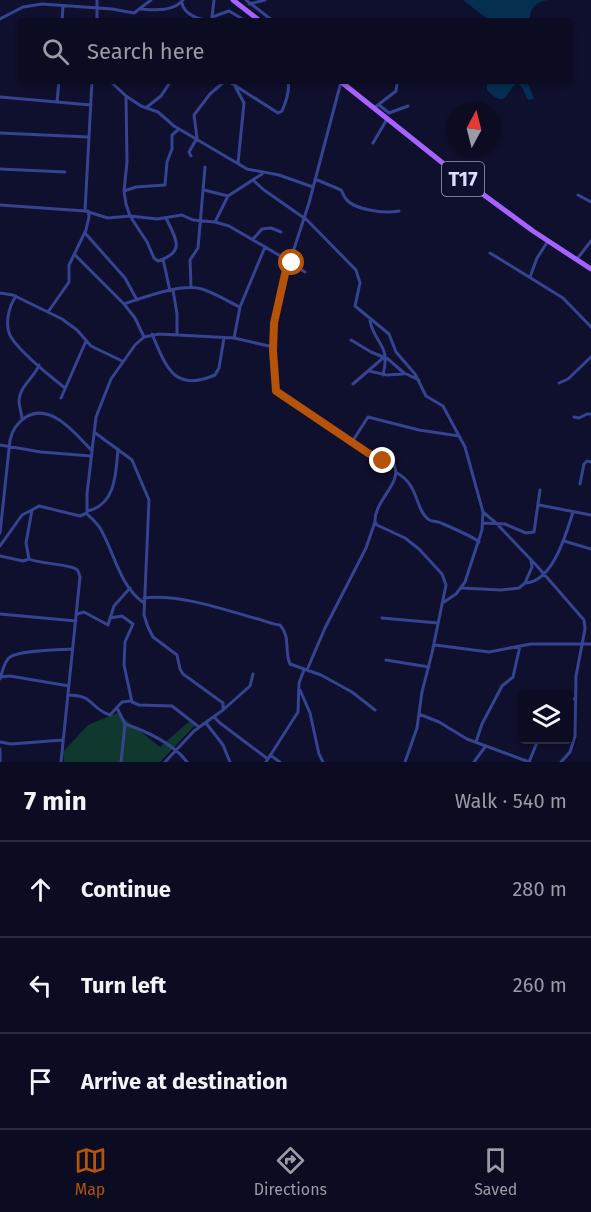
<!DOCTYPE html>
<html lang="en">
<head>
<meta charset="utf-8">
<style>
  :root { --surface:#0b0b22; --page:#19192f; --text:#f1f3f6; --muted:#9a9ba5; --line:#2b2b40; --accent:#b45309 }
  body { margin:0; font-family:"Fira Sans",sans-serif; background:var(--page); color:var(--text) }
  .controls { position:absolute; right:18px; bottom:18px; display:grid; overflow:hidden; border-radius:6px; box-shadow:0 2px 4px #0004 }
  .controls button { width:54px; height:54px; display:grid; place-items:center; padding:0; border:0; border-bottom:2px solid var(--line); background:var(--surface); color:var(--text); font:30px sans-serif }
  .compass { position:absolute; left:447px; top:102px; width:54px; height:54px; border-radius:50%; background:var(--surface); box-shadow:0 2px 4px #0004; rotate:7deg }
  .stop { position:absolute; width:18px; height:18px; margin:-14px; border:4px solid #b45309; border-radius:50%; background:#fff }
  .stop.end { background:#b45309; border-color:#fff; box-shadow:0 2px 6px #0008 }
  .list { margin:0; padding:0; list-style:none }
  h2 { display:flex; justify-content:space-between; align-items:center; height:78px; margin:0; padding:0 24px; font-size:26px }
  h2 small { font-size:20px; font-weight:400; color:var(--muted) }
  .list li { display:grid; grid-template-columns:39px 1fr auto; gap:18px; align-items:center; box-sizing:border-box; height:96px; padding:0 24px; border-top:2px solid var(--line) }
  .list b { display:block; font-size:22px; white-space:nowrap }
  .list em { font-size:20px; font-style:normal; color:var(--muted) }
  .icon { flex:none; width:33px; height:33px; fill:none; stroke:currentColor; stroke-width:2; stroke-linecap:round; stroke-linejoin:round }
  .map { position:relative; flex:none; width:591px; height:762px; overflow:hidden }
  .search { position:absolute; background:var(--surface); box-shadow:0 2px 4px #0004; left:18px; right:18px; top:18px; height:66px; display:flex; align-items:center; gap:15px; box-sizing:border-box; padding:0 21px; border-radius:6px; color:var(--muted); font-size:22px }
  .sheet { height:366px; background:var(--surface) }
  nav { display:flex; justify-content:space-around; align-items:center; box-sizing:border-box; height:84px; border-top:2px solid var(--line); background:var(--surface); font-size:16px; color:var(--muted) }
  nav a { display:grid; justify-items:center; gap:3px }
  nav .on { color:var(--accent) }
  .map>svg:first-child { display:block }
  .green { fill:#11382f }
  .water { fill:#052f50 }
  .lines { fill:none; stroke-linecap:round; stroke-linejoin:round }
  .minor { stroke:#354391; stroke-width:3 }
  .primary { stroke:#a662ff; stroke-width:5 }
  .route { stroke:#b45309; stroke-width:8 }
  .labels { text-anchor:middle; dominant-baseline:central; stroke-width:6; stroke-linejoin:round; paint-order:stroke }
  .shield { fill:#0f0f2e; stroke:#9ea0c0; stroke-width:1.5 }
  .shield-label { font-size:20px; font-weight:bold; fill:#dbdeff }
</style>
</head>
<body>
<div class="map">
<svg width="591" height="762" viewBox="0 0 591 762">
  <rect width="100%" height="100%" fill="#0f0f2e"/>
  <path class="green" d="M117,713l43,34 31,-27 5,4 -36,38h-96l-1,-10 25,-27z"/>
  <path class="water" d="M463,0h85c-12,2 -19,8 -18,21h-40z
    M487,81h40l7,18 -6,1 -6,-13 -5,-4c-12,9 -10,27 -30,7z"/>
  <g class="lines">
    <path class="minor" d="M246,0l27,21
      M182,3c2,12 18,17 29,18
      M249,4l16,-4
      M141,9c14,1 32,3 42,-9
      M212,17l17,-6 17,10
      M212,17l2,-17
      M0,19l23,-12 19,-3 70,5 22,4 17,-13
      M62,21l1,-15
      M97,21v-21
      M110,81l16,15 15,10 17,6 16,14 73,43 32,6 34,12
      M228,81l50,32 4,-2c4,-9 8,-20 6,-30
      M235,86l9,17 -6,60
      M0,97l91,8
      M126,97l1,65 -3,29 2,13 4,12 17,26 7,16 4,3c28,-9 18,-22 8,-43
      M57,102l2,-21
      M379,105l10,8 19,-7
      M147,107l14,-11 10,-15
      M374,108l22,-17 1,-7
      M0,133l88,4
      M373,143l14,-24
      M191,156l-2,-4 8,-14 -3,-23 16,-21 15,-13
      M0,169l65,3
      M315,179l26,11c2,3 3,7 5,9 8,11 41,15 53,12
      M253,180l11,10 40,28
      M204,190l24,6
      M124,191l12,-4 29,-2 2,-23 5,-13v-14l7,-6
      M578,195l13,7
      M0,205l85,6 23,7 22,-2 27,3 25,-4 11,5 22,2 14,4 60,35
      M85,211l7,-130
      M304,217l52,53 4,13 -5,23 34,28 7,18 19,22 11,22 17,10 22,41 18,65 -1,18 -17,52 -9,12 -12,8
      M215,222l13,-26 34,-22
      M85,233l40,45 12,22
      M253,239l9,-10 9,-1 10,4
      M490,253l73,45 28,29
      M75,255l49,49 11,14 9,19
      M163,259l7,32
      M577,259l14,-18
      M289,262l16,10
      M530,277l7,-19 11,-17
      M191,287l-1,-27 8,-12 7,-81
      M173,290l4,24v21
      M0,293l13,2 49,24 15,11 14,16 31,15
      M16,296c-7,10 -12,29 -5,41 9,15 40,40 54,51
      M124,304c21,-7 57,-21 78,-15 13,4 25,12 38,18
      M48,312l21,-30v-17l17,-35 3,-13 -1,-6
      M370,321c5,24 21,23 13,54
      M152,334c14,32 21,59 63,41l4,-7 5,-30
      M234,338l6,-31 25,-60
      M351,340l20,12 17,7 16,14 15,7
      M273,347l3,44 92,62 26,12c9,18 -20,35 -19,57l2,3 28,13 14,11 23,25 4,11 -14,68 -10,39 -5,36 -12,34
      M369,371l18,4 16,-1
      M559,383l9,-4 23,-22
      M353,384l30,-26
      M61,398l25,-57
      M574,417l5,1 8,-4h4
      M22,420c0,-7 -3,-13 -3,-20 1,-14 15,-22 20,-35
      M94,432l38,28 17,40 -5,115 4,12 5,10 24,18 3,14 3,5 40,29v7l-29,21 -29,31
      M352,442l16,-25 51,13 40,6
      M0,445l41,7 50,4
      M397,473c22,12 18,36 31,46 3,3 9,2 13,4 7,3 34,15 38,19
      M580,484l4,-20 3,-3 4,1
      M539,505l52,10
      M87,511c29,-6 29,-38 31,-62
      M483,512l13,11 41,43 47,54 1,9 -9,47 -1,60 -5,16 -9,10
      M86,513c5,5 10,9 14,15 14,23 19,58 44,75
      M483,523l22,1 21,9 8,-1 6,-42
      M0,533l10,-93c2,-9 8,-18 16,-23 25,-15 50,17 66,34
      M564,541l27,8
      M0,546l22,-31 10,-5
      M0,556l23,5 6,-2
      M525,583c28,-1 41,-49 48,-71
      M462,588l39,2 18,-2 6,-5 7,-16 -1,-6
      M144,598c34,-4 76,10 110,20 10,2 16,6 26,7 11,12 4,26 10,39l31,11 31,17 23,18
      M0,614l76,7
      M77,614l7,-2 24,13 6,-19 16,-18
      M110,618l12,-2 11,8 -8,18 -1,23 8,37 7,3 33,1 27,21
      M382,618l56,5
      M435,645l54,7 42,-8h60
      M386,660l43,7
      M307,670l18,-42 41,-80 9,-26
      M0,677l10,-1 59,10
      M0,679c2,-6 4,-18 10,-22 10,-7 49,-7 62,-8
      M300,690l10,23 9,41 4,8
      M68,695c27,0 21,13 42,20l12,-13 8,-1
      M568,698l7,1
      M117,708l8,16 -4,38
      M223,710l27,-24 3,-12
      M419,714l20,8 28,17 62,23 9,-22
      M214,717l6,6 48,36
      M206,723l17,22 7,17
      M125,724c21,7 49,20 62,38
      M0,742l11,2 52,-4
      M476,742l6,-18 20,-38 11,-9 7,-31
      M0,749v12
      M270,755l10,7
      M61,762l19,-185c-1,-3 -1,-6 -4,-8 -7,-5 -36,-5 -47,-10l-3,-16 6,-33 7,-4 41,10 7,-3v-19l9,-77 15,-38 24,-34 9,-8 15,-3 75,4 39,9 6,-52 30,-92 32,-121
      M266,762l32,-50 1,-29 5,-13
      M474,762l11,-15"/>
    <path class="primary" d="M233,0l27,21
      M340,81l129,103 64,47 58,38"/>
  </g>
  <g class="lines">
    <path class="route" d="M292,263l-4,-1 -1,3 -13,58 -1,28 3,40 92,62 15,8"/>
  </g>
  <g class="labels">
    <rect class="shield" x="442" y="162" width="42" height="34" rx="4.5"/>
    <g class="shield-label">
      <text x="463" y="179">T17</text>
    </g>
  </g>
</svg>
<div class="controls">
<button><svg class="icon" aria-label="layers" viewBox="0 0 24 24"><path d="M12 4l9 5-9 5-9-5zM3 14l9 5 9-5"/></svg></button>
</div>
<svg class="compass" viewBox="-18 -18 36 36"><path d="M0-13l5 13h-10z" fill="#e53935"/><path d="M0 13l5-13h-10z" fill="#9a9ba5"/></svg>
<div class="stop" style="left:292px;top:263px"></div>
<div class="stop end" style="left:383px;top:461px"></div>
<div class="search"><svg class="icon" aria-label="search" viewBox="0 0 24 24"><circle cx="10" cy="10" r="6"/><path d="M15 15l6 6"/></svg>Search here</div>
</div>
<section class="sheet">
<h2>7 min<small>Walk · 540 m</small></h2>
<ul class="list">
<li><svg class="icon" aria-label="ahead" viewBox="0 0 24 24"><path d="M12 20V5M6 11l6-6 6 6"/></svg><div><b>Continue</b></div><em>280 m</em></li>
<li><svg class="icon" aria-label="left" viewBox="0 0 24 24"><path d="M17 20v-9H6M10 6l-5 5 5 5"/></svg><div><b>Turn left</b></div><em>260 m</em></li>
<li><svg class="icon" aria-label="arrive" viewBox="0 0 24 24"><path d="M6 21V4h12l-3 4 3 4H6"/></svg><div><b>Arrive at destination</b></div></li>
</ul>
</section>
<nav>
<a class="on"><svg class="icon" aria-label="map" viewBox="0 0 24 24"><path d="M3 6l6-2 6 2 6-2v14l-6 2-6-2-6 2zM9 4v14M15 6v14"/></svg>Map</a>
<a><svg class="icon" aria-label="directions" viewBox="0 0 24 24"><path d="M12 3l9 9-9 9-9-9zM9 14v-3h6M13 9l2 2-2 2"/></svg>Directions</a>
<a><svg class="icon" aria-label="saved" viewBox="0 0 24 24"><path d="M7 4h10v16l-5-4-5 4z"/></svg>Saved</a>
</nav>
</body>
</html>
